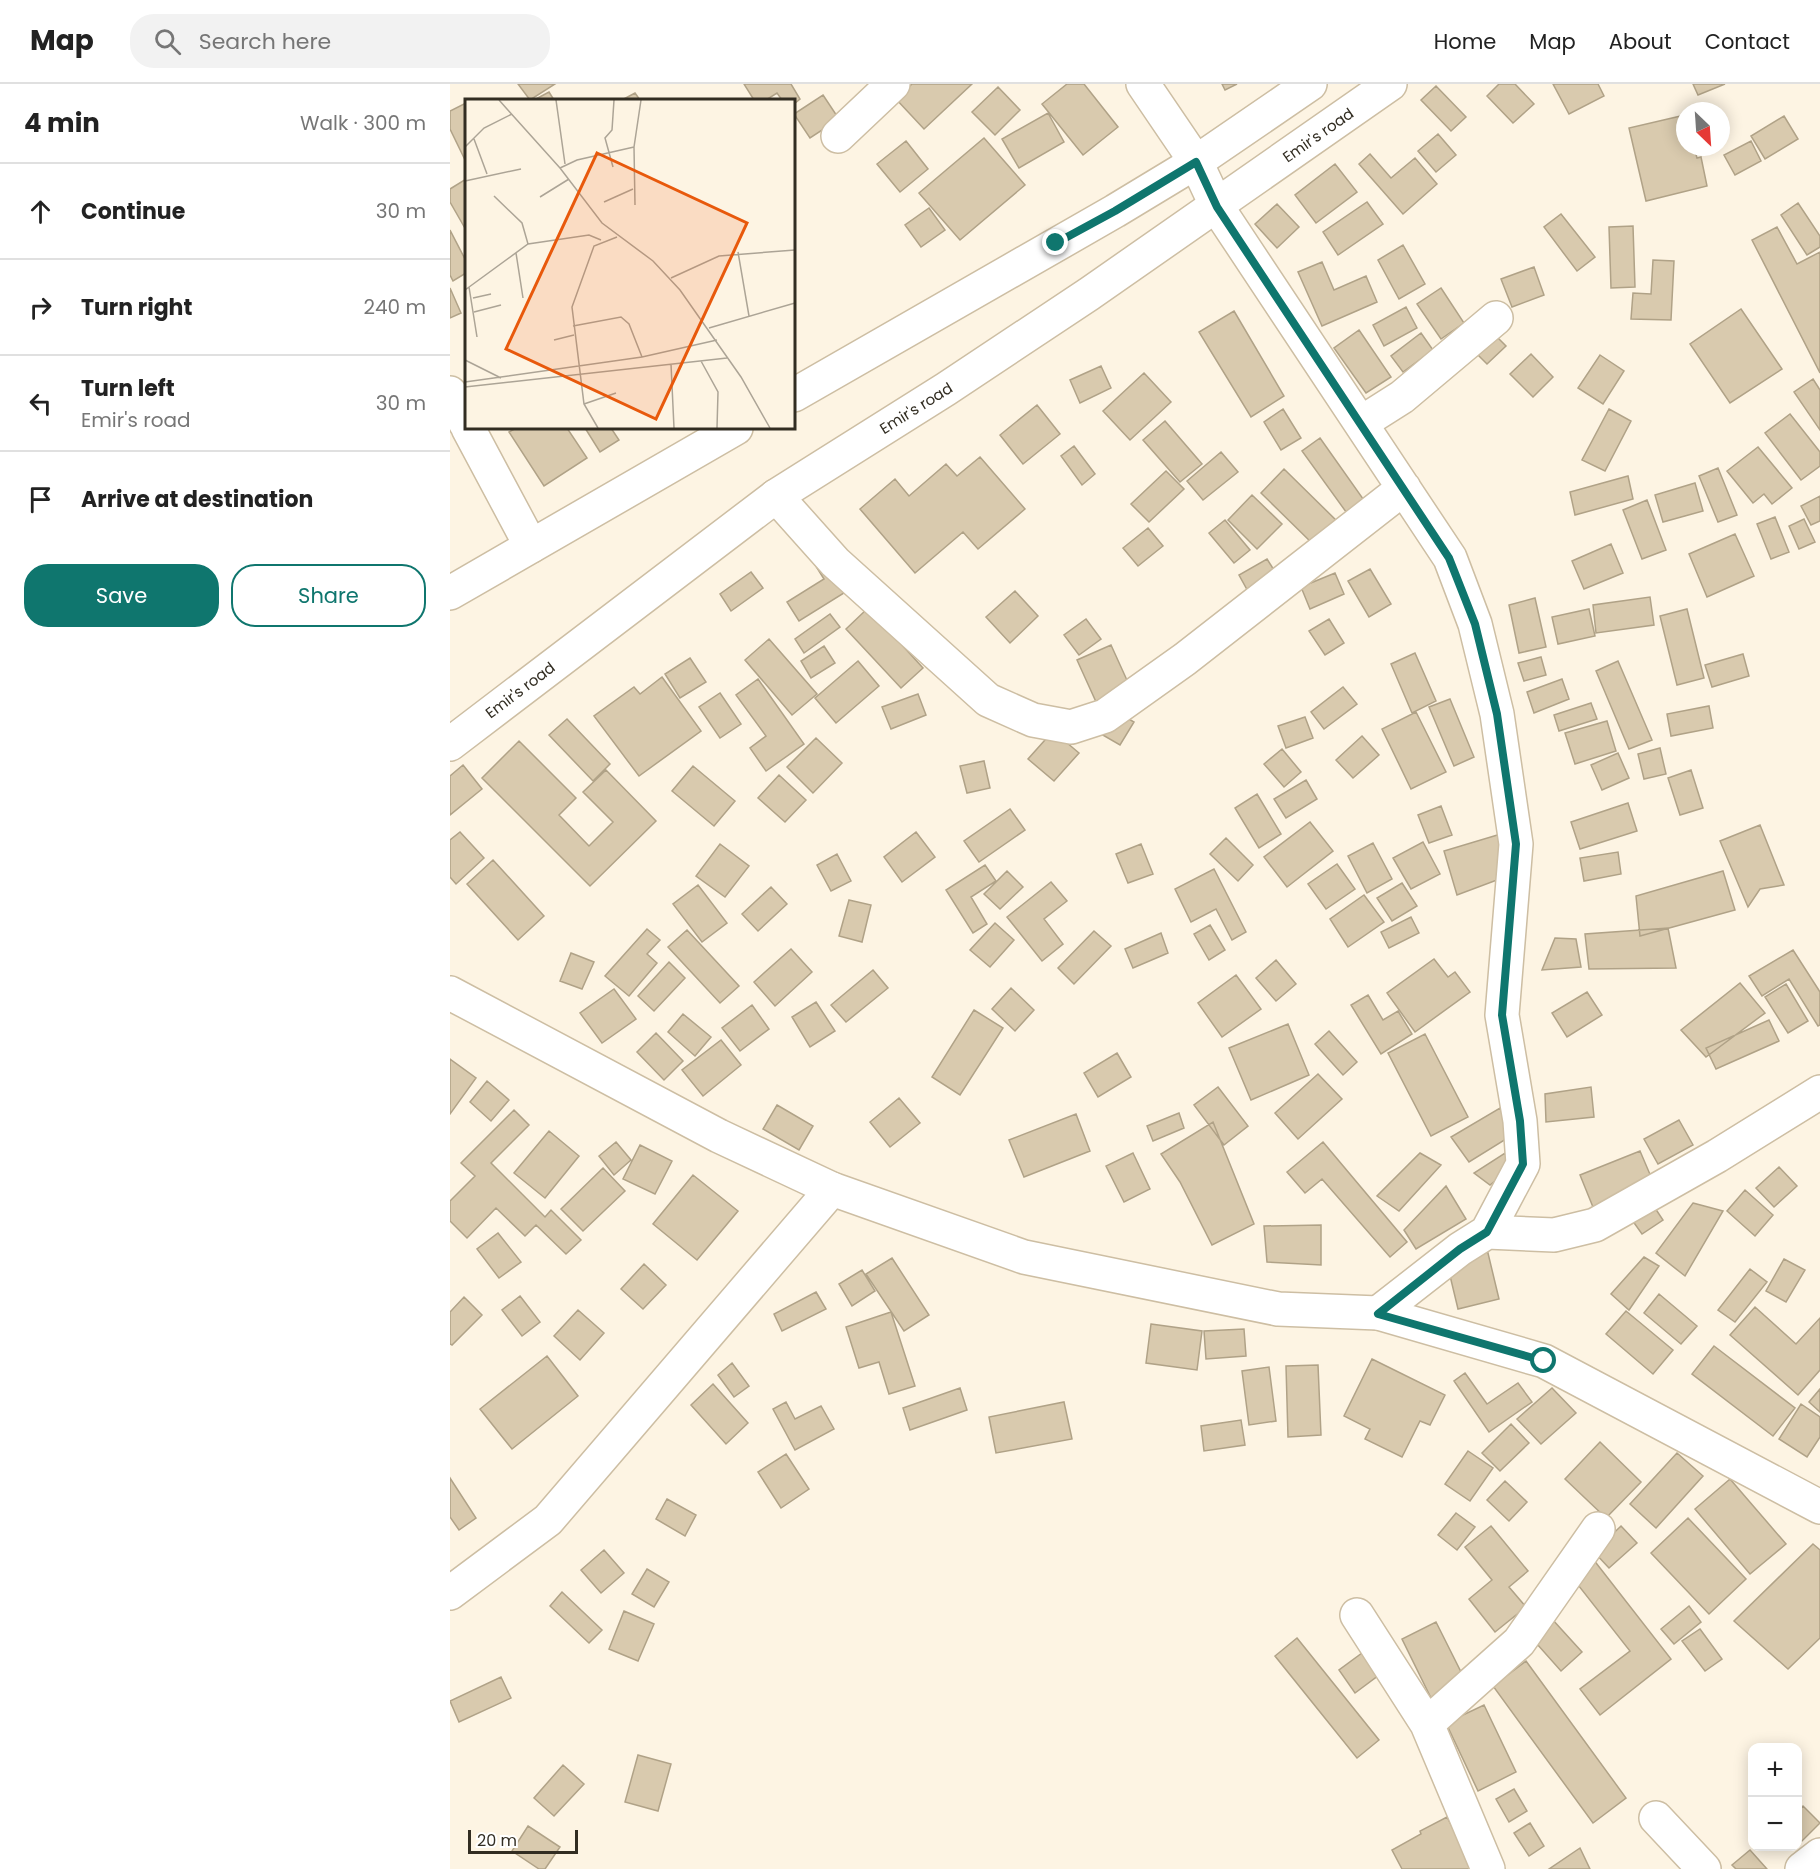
<!DOCTYPE html>
<html lang="en">
<head>
<meta charset="utf-8">
<style>
  :root { --surface:#fff; --page:#f2f2f2; --text:#222; --muted:#767676; --line:#e0e0e0; --accent:#0f766e }
  body { margin:0; font-family:Poppins,sans-serif; background:var(--page); color:var(--text) }
  .controls { position:absolute; right:18px; bottom:18px; display:grid; overflow:hidden; border-radius:12px; box-shadow:0 3px 15px #0003 }
  .controls button { width:54px; height:54px; display:grid; place-items:center; padding:0; border:0; border-bottom:2px solid var(--line); background:var(--surface); color:var(--text); font:30px sans-serif }
  .compass { position:absolute; left:1226px; top:18px; width:54px; height:54px; border-radius:50%; background:var(--surface); box-shadow:0 3px 15px #0003; rotate:155deg }
  .scale { position:absolute; left:18px; bottom:15px; width:110px; box-sizing:border-box; padding-left:6px; border:3px solid #322d22; border-top:0; font-size:16px; line-height:21px; white-space:nowrap; color:#322d22; -webkit-text-stroke:4px #fff; paint-order:stroke }
  .stop { position:absolute; width:18px; height:18px; margin:-14px; border:4px solid #0f766e; border-radius:50%; background:#fff }
  .stop.end { background:#0f766e; border-color:#fff; box-shadow:0 2px 6px #0008 }
  .list { margin:0; padding:0; list-style:none }
  h2 { display:flex; justify-content:space-between; align-items:center; height:78px; margin:0; padding:0 24px; font-size:26px }
  h2 small { font-size:20px; font-weight:400; color:var(--muted) }
  .list li { display:grid; grid-template-columns:39px 1fr auto; gap:18px; align-items:center; box-sizing:border-box; height:96px; padding:0 24px; border-top:2px solid var(--line) }
  .list b { display:block; font-size:22px; white-space:nowrap }
  .list p { margin:0; font-size:20px; white-space:nowrap; color:var(--muted) }
  .list em { font-size:20px; font-style:normal; color:var(--muted) }
  .actions { display:flex; gap:12px; padding:18px 24px }
  .actions a { flex:1; padding:14px 0; border:2px solid var(--accent); border-radius:24px; text-align:center; font-size:21px; color:var(--accent) }
  .actions .main { background:var(--accent); color:#fff }
  .icon { flex:none; width:33px; height:33px; fill:none; stroke:currentColor; stroke-width:2; stroke-linecap:round; stroke-linejoin:round }
  .map { position:relative; flex:none; width:1370px; height:1785px; overflow:hidden }
  header { display:flex; align-items:center; gap:36px; box-sizing:border-box; height:84px; padding:0 30px; background:var(--surface); border-bottom:2px solid var(--line) }
  header strong { font-size:28px }
  nav { display:flex; gap:33px; margin-inline-start:auto; font-size:21px }
  .search { width:420px; height:54px; background:var(--page); display:flex; align-items:center; gap:15px; box-sizing:border-box; padding:0 21px; border-radius:24px; color:var(--muted); font-size:22px }
  main { display:flex }
  aside { flex:1; background:var(--surface) }
  .map>svg:first-child { display:block }
  .building { fill:#d9caae; stroke:#b0a287; stroke-width:1.5 }
  .lines { fill:none; stroke-linecap:round; stroke-linejoin:round }
  .minor-casing { stroke:#cdbea3; stroke-width:36 }
  .secondary-casing { stroke:#cdbea3; stroke-width:36 }
  .minor { stroke:#fff; stroke-width:33 }
  .secondary { stroke:#fff; stroke-width:33 }
  .route { stroke:#0f766e; stroke-width:8 }
  .labels { text-anchor:middle; dominant-baseline:central; stroke-width:4.5; stroke-linejoin:round; paint-order:stroke }
  .street-label { font-size:15px; fill:#322d22; stroke:#fff }
  .inset-road { fill:none; stroke:#aca496; stroke-width:1.5 }
  .view { fill:#e8590c; fill-opacity:0.15; stroke:#e8590c; stroke-width:3 }
  .inset-edge { fill:none; stroke:#322d22; stroke-width:3 }
</style>
</head>
<body>
<header>
<strong>Map</strong>
<div class="search"><svg class="icon" aria-label="search" viewBox="0 0 24 24"><circle cx="10" cy="10" r="6"/><path d="M15 15l6 6"/></svg>Search here</div>
<nav><a>Home</a><a>Map</a><a>About</a><a>Contact</a></nav>
</header>
<main>
<aside>
<h2>4 min<small>Walk · 300 m</small></h2>
<ul class="list">
<li><svg class="icon" aria-label="ahead" viewBox="0 0 24 24"><path d="M12 20V5M6 11l6-6 6 6"/></svg><div><b>Continue</b></div><em>30 m</em></li>
<li><svg class="icon" aria-label="right" viewBox="0 0 24 24"><path d="M7 20v-9h11M14 6l5 5-5 5"/></svg><div><b>Turn right</b></div><em>240 m</em></li>
<li><svg class="icon" aria-label="left" viewBox="0 0 24 24"><path d="M17 20v-9H6M10 6l-5 5 5 5"/></svg><div><b>Turn left</b><p>Emir's road</p></div><em>30 m</em></li>
<li><svg class="icon" aria-label="arrive" viewBox="0 0 24 24"><path d="M6 21V4h12l-3 4 3 4H6"/></svg><div><b>Arrive at destination</b></div></li>
</ul>
<div class="actions"><a class="main">Save</a><a>Share</a></div>
</aside>
<div class="map">
<svg width="1370" height="1785" viewBox="0 0 1370 1785">
  <rect width="100%" height="100%" fill="#fdf4e3"/>
  <path class="building" d="M68,0h37l-25,16z
    M294,0h47l9,15 -6,5v-4h-12l-5,-7 -11,7h-12z
    M462,0h60l-48,45 -28,-30z
    M617,0h17l34,43 -35,28 -41,-51z
    M772,0h15l-12,6z
    M1049,0h16l19,20 -21,19 -26,-27z
    M1103,0h45l6,12 -35,18z
    M1243,0h32l-27,11z
    M986,2l30,31 -15,14 -30,-31z
    M548,3l22,23 -25,25 -23,-23z
    M99,8l5,8h-20z
    M185,9l5,7h-18z
    M373,11l16,24 -29,19 -16,-24z
    M16,19v59l-16,-33v-18z
    M598,29l16,29 -45,26 -17,-29z
    M1235,31v32h9l3,11 4,-1 6,29 -61,15 -17,-73z
    M1334,32l14,23 -33,20 -14,-23z
    M988,50l18,21 -20,17 -18,-21z
    M534,54l41,47 -65,55 -41,-47z
    M456,57l22,28 -28,23 -23,-28z
    M1301,57l10,20 -26,14 -11,-20z
    M920,70l21,24 24,-20 22,26 -34,30 -44,-50z
    M885,80l22,28 -41,31 -21,-28z
    M16,95v51l-16,-28v-13z
    M917,118l16,22 -45,31 -15,-23z
    M1348,119l22,33v11l-13,8 -26,-40z
    M827,120l22,23 -22,21 -22,-24z
    M479,124l16,22 -24,17 -16,-22z
    M1111,130l34,43 -18,14 -33,-44z
    M1183,142l2,61 -24,1 -2,-61z
    M1327,143l20,37 23,-12v121l-68,-133z
    M0,146l16,31v12l-13,8 -3,-6z
    M953,161l22,39 -26,15 -21,-39z
    M1203,176l21,1 -3,59 -40,-1 2,-26 18,1z
    M872,178l12,28 32,-14 11,26 -55,24 -24,-54z
    M1084,183l10,28 -32,12 -11,-28z
    M0,204l11,25 -11,5z
    M991,204l23,35 -23,16 -24,-35z
    M956,223l11,21 -33,18 -11,-21z
    M1291,225l41,60 -52,34 -40,-59z
    M784,227l50,85 -33,21 -52,-85z
    M1037,243l19,19 -19,18 -19,-19z
    M909,246l32,47 -25,16 -32,-45z
    M971,249l12,17 -30,22 -12,-16z
    M1081,270l22,23 -20,20 -23,-23z
    M1150,271l24,16 -21,33 -25,-16z
    M651,282l10,22 -31,15 -10,-23z
    M694,289l27,29 -41,38 -27,-29z
    M1363,295l7,11v40l-26,-38z
    M587,321l23,29 -37,30 -23,-29z
    M833,325l18,29 -20,12 -17,-28z
    M1159,325l22,12 -26,50 -23,-11z
    M1340,330l30,38v14l-19,14 -36,-47z
    M715,337l37,43 -22,18 -37,-42z
    M66,344h51l20,30 -43,28 -35,-54z
    M135,344h26l8,12 -19,12z
    M870,354l46,65 -17,13 -47,-65z
    M624,362l21,28 -13,11 -21,-29z
    M1308,363l34,41 -20,16 -8,-10 -11,9 -26,-32z
    M771,368l17,20 -35,28 -16,-19z
    M530,373l45,52 -47,40 -15,-17 -48,41 -55,-64 35,-30 14,17 37,-32 11,12z
    M1268,384l19,47 -19,7 -19,-46z
    M834,385l58,57 -24,23 -57,-56z
    M716,387l18,18 -35,33 -18,-18z
    M1178,392l5,23 -58,16 -5,-23z
    M1245,399l8,28 -40,11 -8,-27z
    M802,411l30,29 -25,25 -29,-29z
    M1370,412v25l-9,4 -10,-19z
    M1197,416l19,50 -24,9 -19,-49z
    M1325,433l14,35 -18,7 -14,-35z
    M1354,435l11,23 -16,7 -10,-23z
    M775,436l25,30 -16,13 -25,-30z
    M698,444l15,18 -25,20 -15,-18z
    M1285,450l19,42 -47,21 -18,-43z
    M1161,460l12,29 -39,16 -12,-28z
    M354,463l56,36 -61,38 -12,-19 37,-23z
    M817,475l12,19 -29,17 -11,-20z
    M920,485l21,35 -22,13 -21,-36z
    M301,488l12,16 -32,23 -11,-17z
    M885,489l9,21 -34,15 -9,-22z
    M565,507l23,25 -28,27 -24,-26z
    M1200,513l4,28 -58,8 -3,-28z
    M1085,514l11,49 -27,6 -10,-48z
    M418,524l55,60 -22,20 -55,-59z
    M1139,525l6,27 -37,8 -6,-27z
    M1237,525l17,69 -27,7 -17,-69z
    M380,530l10,13 -36,26 -9,-14z
    M636,535l15,20 -22,16 -15,-20z
    M879,535l15,24 -19,12 -16,-24z
    M319,555l48,55 -25,21 -47,-55z
    M661,561l20,44 -34,15 -20,-44z
    M374,562l11,17 -24,15 -10,-17z
    M965,569l21,48 -24,12 -21,-49z
    M1293,570l6,22 -37,11 -7,-22z
    M1091,573l5,18 -22,6 -6,-18z
    M240,574l16,24 -26,16 -15,-24z
    M408,577l21,25 -43,37 -21,-25z
    M1168,577l34,79 -23,9 -33,-78z
    M212,593l39,54 -62,45 -45,-60 40,-29 6,7z
    M308,595l46,65 -38,27 -16,-23 16,-12 -30,-41z
    M1112,595l7,20 -35,14 -7,-21z
    M893,603l14,17 -33,25 -13,-17z
    M270,609l21,31 -21,14 -21,-31z
    M468,610l8,21 -35,14 -9,-22z
    M1000,615l24,58 -20,9 -25,-59z
    M1141,619l6,16 -38,12 -5,-16z
    M1259,622l4,22 -42,8 -4,-22z
    M665,627l19,11 -14,23 -19,-11z
    M966,628l30,60 -35,17 -29,-60z
    M855,633l8,21 -27,10 -8,-22z
    M117,635l43,45 -17,17 -44,-46z
    M1157,637l9,30 -41,13 -10,-31z
    M603,647l26,22 -25,28 -26,-22z
    M912,652l17,19 -26,23 -17,-18z
    M366,654l26,25 -29,30 -26,-26z
    M69,657l57,57 -17,17 30,31 24,-24 -30,-30 23,-22 50,51 -66,65 -108,-108z
    M1210,664l6,26 -22,5 -6,-25z
    M832,665l19,23 -17,15 -20,-23z
    M1168,669l11,25 -27,12 -11,-25z
    M534,677l6,27 -23,5 -7,-27z
    M13,681l19,24 -32,26v-39z
    M243,682l42,35 -21,25 -42,-35z
    M1241,686l12,38 -23,7 -12,-37z
    M329,691l27,25 -21,22 -27,-24z
    M856,696l11,19 -31,19 -12,-19z
    M807,710l24,40 -22,14 -24,-40z
    M1178,719l9,28 -57,18 -9,-27z
    M991,722l11,29 -23,8 -11,-28z
    M560,725l15,21 -46,32 -15,-21z
    M860,738l23,29 -46,36 -23,-30z
    M1310,741l24,60 -24,4 -12,18 -28,-66z
    M10,748l24,26 -28,26 -6,-7v-37z
    M466,748l19,25 -33,25 -18,-25z
    M1054,749l1,44 -48,18 -13,-44z
    M776,754l27,27 -15,16 -28,-27z
    M973,758l17,32 -29,15 -18,-31z
    M923,759l19,36 -25,14 -19,-37z
    M270,760l29,22 -24,31 -29,-21z
    M691,760l12,30 -25,9 -12,-29z
    M1168,768l3,22 -37,7 -4,-23z
    M387,770l14,27 -20,10 -14,-26z
    M43,776l51,56 -26,24 -51,-56z
    M887,780l18,25 -29,20 -18,-25z
    M535,781l11,16 -25,16 16,27 -14,9 -27,-43z
    M764,785l32,63 -14,8 -16,-31 -25,13 -16,-33z
    M557,787l16,16 -23,22 -16,-15z
    M1273,787l12,39 -95,26 -4,-40z
    M601,798l16,19 -23,18 19,25 -21,17 -35,-44z
    M952,799l15,23 -25,15 -15,-23z
    M248,801l29,38 -25,19 -29,-38z
    M321,803l16,17 -29,27 -16,-17z
    M914,811l20,27 -36,25 -18,-28z
    M399,816l22,5 -9,37 -23,-6z
    M961,833l8,16 -30,15 -8,-16z
    M545,839l19,17 -24,27 -20,-17z
    M760,841l15,25 -16,10 -15,-26z
    M1218,844l8,40 -87,1 -4,-35z
    M197,845l13,11 -13,14 10,9 -28,33 -24,-20z
    M237,846l52,56 -19,17 -52,-56z
    M644,847l17,15 -37,38 -16,-16z
    M711,849l7,20 -35,15 -8,-19z
    M1105,854l21,1 5,28 -39,3z
    M341,865l21,23 -37,34 -21,-24z
    M1343,866l27,42v33l-2,1 -29,-47 -27,17 -13,-20z
    M121,869l23,9 -12,27 -22,-8z
    M984,875l14,18 7,-5 15,20 -55,40 -28,-39z
    M826,876l20,24 -20,17 -20,-23z
    M219,878l16,16 -31,33 -16,-15z
    M423,886l15,18 -42,34 -15,-17z
    M786,891l25,34 -39,28 -24,-34z
    M1290,899l25,30 -59,44 -25,-27z
    M1336,900l22,37 -20,12 -23,-36z
    M561,904l23,22 -19,21 -23,-22z
    M164,905l22,30 -34,24 -22,-30z
    M1137,908l15,23 -35,22 -15,-24z
    M918,911l15,25 15,-9 14,23 -31,20 -30,-49z
    M366,918l19,29 -25,16 -18,-30z
    M302,921l17,24 -29,22 -18,-23z
    M524,926l29,18 -43,67 -28,-18z
    M233,930l28,23 -16,19 -27,-24z
    M1319,936l10,21 -63,28 -10,-21z
    M838,940l21,51 -58,25 -22,-52z
    M879,947l28,31 -14,13 -28,-31z
    M206,949l27,28 -19,19 -27,-28z
    M975,950l43,83 -37,19 -43,-83z
    M271,956l20,25 -38,31 -21,-26z
    M667,969l14,24 -33,20 -14,-24z
    M0,975l26,19 -26,36z
    M868,990l24,25 -44,40 -23,-26z
    M37,997l22,19 -18,21 -21,-19z
    M768,1003l30,39 -24,19 -30,-40z
    M1141,1003l3,30 -48,5 -1,-28z
    M449,1014l21,25 -30,24 -20,-25z
    M327,1021l36,21 -14,24 -36,-21z
    M1050,1024l11,28 -42,26 -18,-25z
    M64,1026l15,15 -38,38 54,54 6,-7 30,30 -15,14 -30,-29 -11,11 -29,-28 -29,30 -17,-17v-20l25,-25 -14,-13z
    M729,1029l5,15 -31,13 -6,-15z
    M626,1030l14,37 -66,26 -15,-37z
    M1229,1036l14,25 -35,19 -14,-25z
    M763,1038l41,102 -42,21 -32,-63 -19,-28z
    M99,1047l30,25 -34,42 -31,-25z
    M166,1058l15,18 -17,15 -15,-19z
    M873,1058l84,100 -17,15 -68,-78 -17,14 -18,-21z
    M190,1061l32,16 -17,33 -32,-15z
    M1190,1067l15,35 -60,26 -15,-37z
    M683,1069l17,36 -26,13 -18,-36z
    M970,1069l21,12 -42,46 -22,-15z
    M1055,1069l6,15 -21,17 -16,-12z
    M1329,1083l18,19 -23,21 -18,-19z
    M153,1084l22,23 -42,40 -22,-22z
    M243,1091l45,36 -41,49 -44,-36z
    M996,1102l20,33 -50,30 -12,-19z
    M1295,1106l28,25 -18,21 -28,-25z
    M1243,1119l30,8 -38,65 -29,-23z
    M1203,1121l10,15 -21,14 -10,-14z
    M871,1141v40l-54,-3 -3,-36z
    M48,1149l23,29 -22,16 -22,-29z
    M1037,1165l12,50 -41,10 -12,-50z
    M1194,1173l15,9 -30,44 -18,-16z
    M442,1174l37,57 -25,16 -38,-57z
    M1334,1175l21,11 -19,32 -20,-11z
    M194,1180l22,21 -23,24 -22,-20z
    M1300,1185l17,13 -32,40 -17,-12z
    M412,1186l13,21 -23,15 -13,-22z
    M366,1208l10,17 -44,22 -8,-17z
    M1209,1210l38,32 -16,18 -37,-31z
    M70,1212l20,26 -18,14 -20,-26z
    M14,1213l18,18 -30,30 -2,-1v-32z
    M1305,1223l41,37 24,-26v52l-22,25 -68,-60z
    M128,1226l26,23 -24,27 -26,-24z
    M1176,1227l47,39 -20,24 -47,-40z
    M441,1228l24,74 -26,8 -10,-32 -20,6 -13,-41z
    M701,1240l51,7 -5,39 -51,-7z
    M794,1245l2,27 -40,3 -2,-28z
    M1264,1262l81,62 -22,28 -81,-62z
    M97,1272l31,40 -66,53 -32,-40z
    M922,1275l73,36 -15,30 -10,-4 -18,36 -37,-18 5,-10 -26,-13z
    M282,1279l17,23 -15,11 -16,-22z
    M868,1281l3,70 -33,2 -2,-71z
    M819,1283l7,54 -27,4 -7,-54z
    M1015,1289l22,31 31,-21 14,19 -43,30 -35,-51z
    M263,1300l35,39 -22,21 -35,-39z
    M510,1304l7,22 -57,20 -7,-22z
    M1102,1304l24,25 -35,31 -24,-25z
    M1370,1305v23l-11,-10z
    M336,1318l9,17 26,-13 13,23 -39,21 -22,-41z
    M614,1318l8,37 -76,14 -7,-36z
    M1351,1320l19,13v20l-13,20 -28,-18z
    M791,1336l4,25 -41,6 -3,-25z
    M1061,1340l18,19 -29,28 -18,-18z
    M1150,1358l41,40 -35,36 -41,-39z
    M1018,1367l25,17 -23,33 -25,-17z
    M1227,1369l26,23 -47,52 -26,-24z
    M336,1370l23,35 -28,19 -23,-36z
    M0,1394l26,40 -17,12 -9,-13z
    M1280,1395l56,65 -36,30 -55,-65z
    M1055,1397l22,21 -18,19 -22,-21z
    M217,1415l29,16 -11,21 -29,-17z
    M1006,1429l19,14 -18,23 -19,-15z
    M1238,1434l58,61 -37,35 -58,-61z
    M1041,1442l37,45 -19,16 17,20 -31,25 -26,-33 23,-19 -27,-33z
    M1171,1442l16,17 -28,25 -15,-16z
    M1363,1460l7,6v88l-32,31 -54,-48z
    M154,1466l20,23 -23,20 -20,-23z
    M1143,1475l78,100 -71,56 -20,-26 50,-38 -59,-75z
    M197,1485l22,13 -15,25 -22,-13z
    M112,1508l40,38 -13,13 -39,-37z
    M1239,1522l12,16 -27,22 -13,-15z
    M1092,1524l40,44 -21,19 -40,-45z
    M174,1527l30,13 -16,37 -29,-12z
    M986,1538l30,60 -35,16 -29,-59z
    M1250,1545l22,30 -17,12 -23,-30z
    M847,1554l82,102 -22,18 -82,-102z
    M912,1569l17,22 -24,18 -16,-23z
    M1076,1577l100,137 -33,25 -100,-137z
    M51,1593l10,21 -52,24 -9,-21z
    M1034,1621l32,67 -38,19 -32,-68z
    M188,1671l33,9 -13,47 -33,-9z
    M113,1681l21,19 -30,32 -20,-18z
    M1064,1705l13,22 -18,11 -13,-23z
    M1353,1722l17,17 -18,18 -4,-5v-24z
    M997,1733l27,52h-72l-10,-19 29,-16 -1,-3z
    M1080,1739l14,23 -15,10 -15,-23z
    M78,1742l32,21 -15,22h-6l-27,-18z
    M1130,1764l10,21h-41z
    M1300,1766l17,19h-31l-4,-4z"/>
  <g class="lines">
    <g class="minor-casing">
      <path id="minor" d="M693,0l53,78 21,45 233,351 25,66 22,90 19,130 -14,171 18,106 3,43 -36,68 -27,17 -82,64
        M388,52l55,-52
        M0,309l16,31
        M911,339l41,-26 94,-79
        M18,344l63,118
        M326,412l59,66 153,138 45,20 38,7 34,-11 80,-57 219,-171
        M1037,1148l67,3 41,-10 122,-69 103,-64
        M0,1509l98,-73 284,-331
        M907,1531l70,109 61,145
        M977,1640l92,-82 79,-113
        M1206,1734l48,51
        M1352,1785l18,-14"/>
    </g>
    <g class="secondary-casing">
      <path id="secondary" d="M344,311l321,-184 81,-49 114,-78
        M0,509l286,-165
        M0,660l326,-248 170,-107 143,-95 301,-210
        M0,909l269,143 113,53 192,68 254,52 100,4 166,48 276,146"/>
    </g>
    <use href="#minor" class="minor"/>
    <use href="#secondary" class="secondary"/>
  </g>
  <g class="lines">
    <path class="route" d="M606,159l59,-32 81,-49 21,45 232,351 26,66 22,90 19,130 -14,171 18,106 3,43 -36,68 -27,17 -82,65 166,47"/>
  </g>
  <g class="labels">
    <g class="street-label">
      <text transform="translate(868 51) rotate(-35)">Emir's road</text>
      <text transform="translate(466 324) rotate(-32)">Emir's road</text>
      <text transform="translate(70 606) rotate(-37)">Emir's road</text>
    </g>
  </g>
  <g transform="translate(15 15)">
    <rect width="330" height="330" fill="#fdf4e3"/>
    <path class="inset-road" d="M34,1l61,68 42,55 51,38 27,29 61,87 29,51M91,1l9,64M9,40l13,35M0,48l19,-19 28,-14M148,68l-8,-29 7,-8 2,-30M95,69l17,-8 57,-13M0,82l56,-12M29,97l28,27 6,21M75,98l29,-18M139,103l29,-13M170,106l-1,-58 7,-47M273,153l11,64M51,154l7,45M206,179l48,-22 76,-6M4,188l8,50M0,191l63,-46 61,-9 12,5M8,199l18,-4M9,213l27,-7M108,227l48,-9 8,7 13,33M244,229l86,-25M89,241l20,-5M0,261l36,18M236,262l17,31 -1,36M206,265l3,64M0,283l177,-25 75,-17M0,288l262,-29M119,305l32,-11M133,329l-14,-24 -12,-97 22,-61 23,-9"/>
    <path class="view" d="M132,54l150,70 -91,196 -150,-70z"/>
    <rect width="330" height="330" class="inset-edge"/>
  </g>
</svg>
<div class="controls">
<button>+</button>
<button>−</button>
</div>
<svg class="compass" viewBox="-18 -18 36 36"><path d="M0-13l5 13h-10z" fill="#e53935"/><path d="M0 13l5-13h-10z" fill="#767676"/></svg>
<div class="scale">20 m</div>
<div class="stop" style="left:1094px;top:1277px"></div>
<div class="stop end" style="left:606px;top:159px"></div>
</div>
</main>
</body>
</html>
